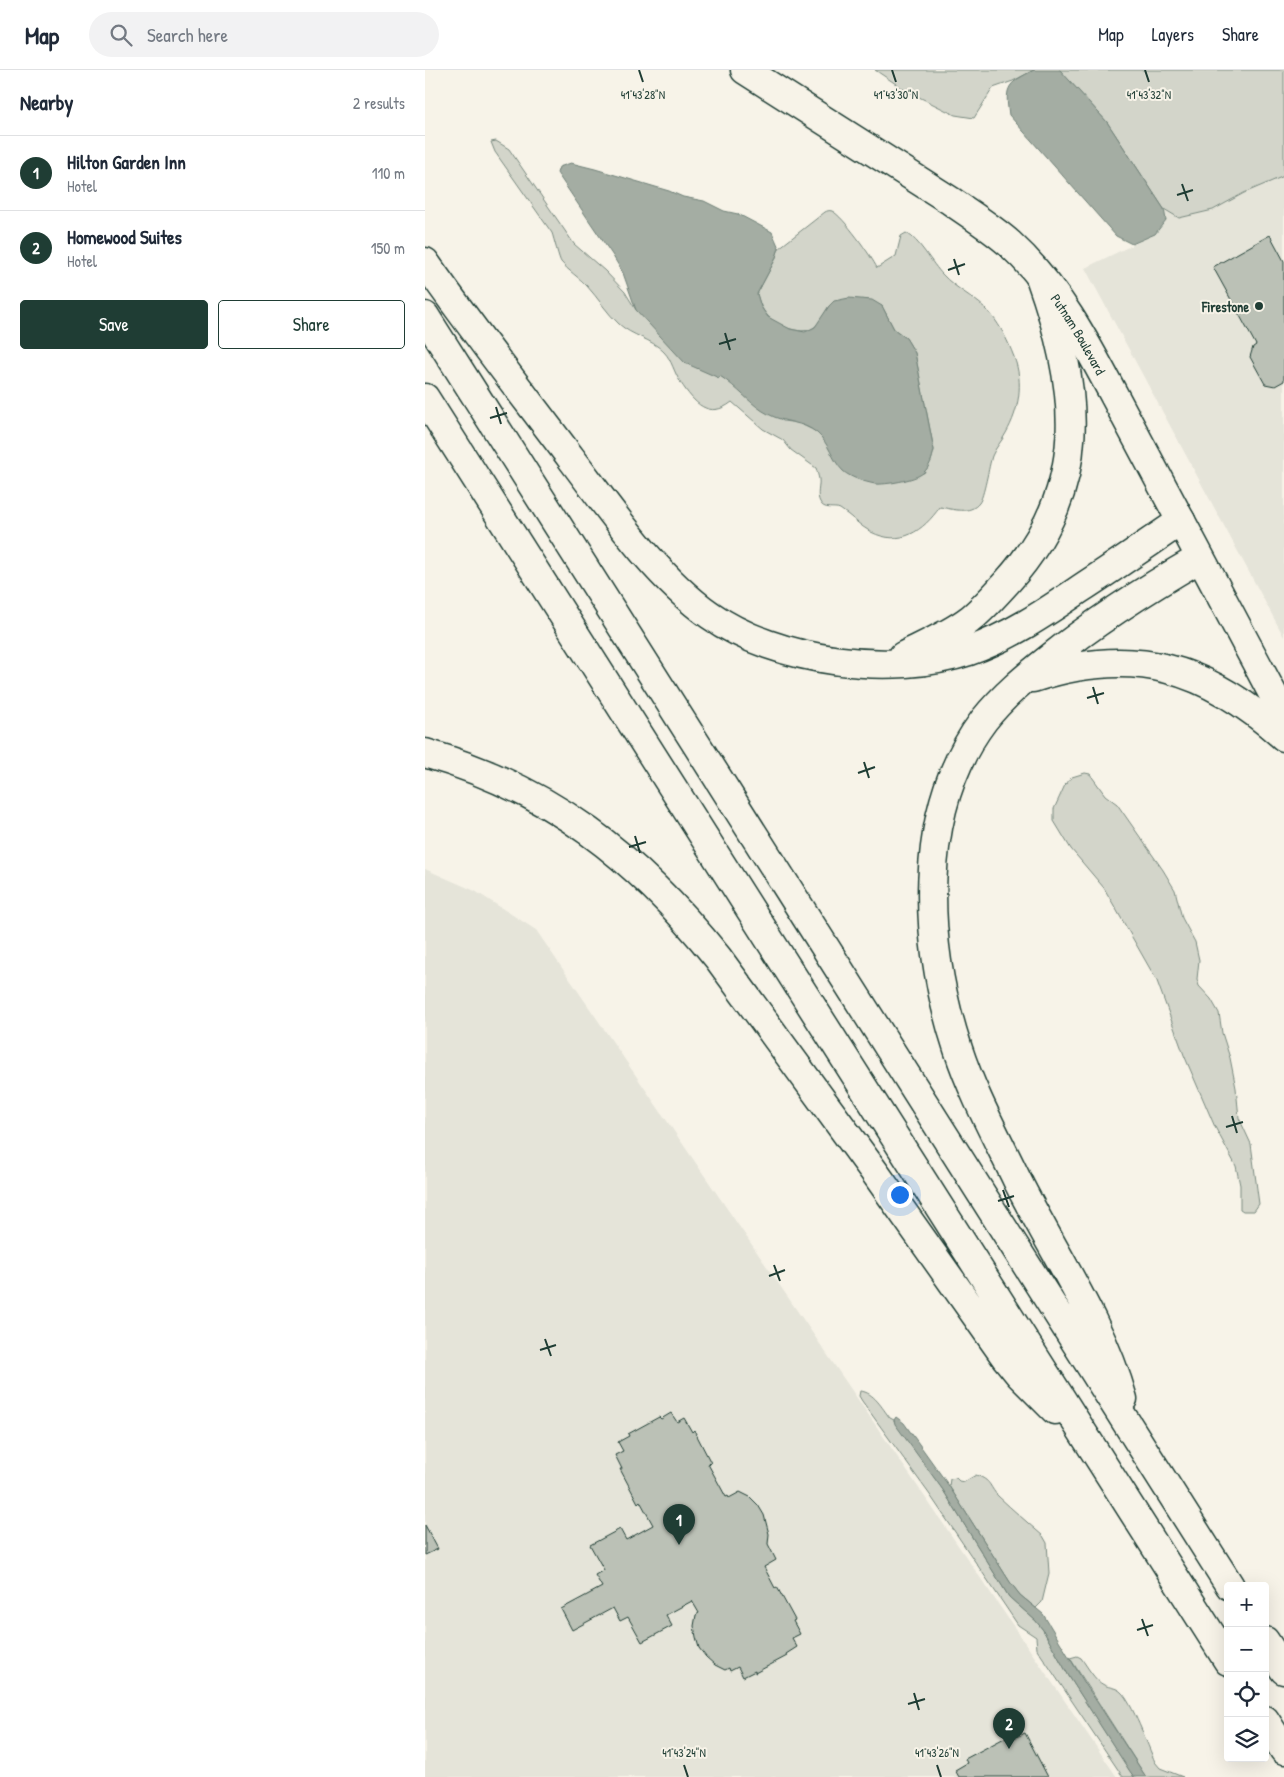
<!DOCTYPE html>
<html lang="en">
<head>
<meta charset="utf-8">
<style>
  :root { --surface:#fff; --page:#f2f2f3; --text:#1f2937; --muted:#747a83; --line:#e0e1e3; --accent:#1f3d34 }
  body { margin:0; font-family:"Patrick Hand",sans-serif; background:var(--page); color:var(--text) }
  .controls { position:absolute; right:15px; bottom:15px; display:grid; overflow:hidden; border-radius:5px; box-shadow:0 5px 20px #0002 }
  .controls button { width:45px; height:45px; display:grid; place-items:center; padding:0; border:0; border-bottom:1px solid var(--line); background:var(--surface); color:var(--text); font:25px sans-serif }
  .you { position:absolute; left:474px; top:1124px; width:18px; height:18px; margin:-12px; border:4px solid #fff; border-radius:50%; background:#1a73e8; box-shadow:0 0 0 8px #1a73e833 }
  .badge { display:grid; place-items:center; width:32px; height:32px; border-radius:50%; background:var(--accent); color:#fff; font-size:16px; font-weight:700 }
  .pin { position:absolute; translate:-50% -41px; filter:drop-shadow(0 1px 2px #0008) }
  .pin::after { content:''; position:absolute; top:26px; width:18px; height:15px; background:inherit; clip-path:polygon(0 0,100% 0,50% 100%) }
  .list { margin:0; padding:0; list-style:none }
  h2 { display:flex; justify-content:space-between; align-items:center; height:65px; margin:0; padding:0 20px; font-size:21px }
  h2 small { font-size:16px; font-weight:400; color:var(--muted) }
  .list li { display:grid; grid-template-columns:32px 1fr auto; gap:15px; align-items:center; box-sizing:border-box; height:75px; padding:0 20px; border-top:1px solid var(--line) }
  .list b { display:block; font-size:19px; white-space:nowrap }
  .list p { margin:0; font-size:16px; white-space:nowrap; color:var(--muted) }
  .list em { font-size:16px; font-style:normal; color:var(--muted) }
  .actions { display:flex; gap:10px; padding:15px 20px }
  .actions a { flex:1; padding:11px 0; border:1px solid var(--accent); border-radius:5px; text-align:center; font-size:18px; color:var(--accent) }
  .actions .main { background:var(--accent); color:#fff }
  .icon { flex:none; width:28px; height:28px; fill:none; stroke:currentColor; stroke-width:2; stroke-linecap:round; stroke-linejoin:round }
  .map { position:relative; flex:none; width:859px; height:1707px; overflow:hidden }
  header { display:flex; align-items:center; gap:30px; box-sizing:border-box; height:70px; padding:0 25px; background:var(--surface); border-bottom:1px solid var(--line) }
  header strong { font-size:24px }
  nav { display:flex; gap:28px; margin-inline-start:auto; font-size:18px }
  .search { width:350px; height:45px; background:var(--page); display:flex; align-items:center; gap:12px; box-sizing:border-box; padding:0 18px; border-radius:28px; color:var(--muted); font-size:19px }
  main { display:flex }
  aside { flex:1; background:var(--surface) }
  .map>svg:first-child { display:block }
  .built { fill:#e5e4d9 }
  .green { fill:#d3d5ca; stroke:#79897f }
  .water { fill:#a4ada3; stroke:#6f8077 }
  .building { fill:#bbc1b6; stroke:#1f3d34 }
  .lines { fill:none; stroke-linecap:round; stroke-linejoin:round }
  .minor-casing { stroke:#1f3d34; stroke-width:31 }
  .major-casing { stroke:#1f3d34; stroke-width:31 }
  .highway-casing { stroke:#1f3d34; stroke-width:31 }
  .minor { stroke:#f7f3e8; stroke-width:28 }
  .major { stroke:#f7f3e8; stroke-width:28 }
  .highway { stroke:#f7f3e8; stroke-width:28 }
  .ticks { fill:none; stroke:#1f3d34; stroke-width:2 }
  .poi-dot { fill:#1f3d34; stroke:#f7f3e8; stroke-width:2 }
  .labels { text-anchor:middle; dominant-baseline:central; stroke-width:4; stroke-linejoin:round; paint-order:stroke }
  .poi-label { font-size:14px; font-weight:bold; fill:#1f3d34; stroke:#f7f3e8; text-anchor:end }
  .street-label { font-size:14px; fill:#1f3d34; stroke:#f7f3e8 }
  .ticks-label { font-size:12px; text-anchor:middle; fill:#1f3d34; stroke:#f7f3e8; stroke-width:4; stroke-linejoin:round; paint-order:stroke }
</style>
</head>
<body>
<header>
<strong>Map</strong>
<div class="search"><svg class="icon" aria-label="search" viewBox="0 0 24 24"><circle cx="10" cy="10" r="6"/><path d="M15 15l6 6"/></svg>Search here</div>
<nav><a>Map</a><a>Layers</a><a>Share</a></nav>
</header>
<main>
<aside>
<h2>Nearby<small>2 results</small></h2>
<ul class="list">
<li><span class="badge">1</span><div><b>Hilton Garden Inn</b><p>Hotel</p></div><em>110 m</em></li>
<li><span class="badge">2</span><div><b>Homewood Suites</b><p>Hotel</p></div><em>150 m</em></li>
</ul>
<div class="actions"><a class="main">Save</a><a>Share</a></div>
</aside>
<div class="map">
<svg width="859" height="1707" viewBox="0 0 859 1707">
  <rect width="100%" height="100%" fill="#f7f3e8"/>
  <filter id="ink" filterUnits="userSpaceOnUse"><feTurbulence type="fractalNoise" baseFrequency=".02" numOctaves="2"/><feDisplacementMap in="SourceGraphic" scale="10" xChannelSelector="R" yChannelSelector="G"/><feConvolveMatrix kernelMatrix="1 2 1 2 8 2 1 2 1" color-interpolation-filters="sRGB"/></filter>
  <g filter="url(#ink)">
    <path class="built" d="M859,106v461l-199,-369 70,-34 11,-14 -2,-11 15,9 34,-8 31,-17z
      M0,799l50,22 61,39 581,847h-692z"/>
    <path class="green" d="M450,0h159l-21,11 -20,7 -19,30 -19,-3 -50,-25z
      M634,0h225v106l-40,17 -31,17 -34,8 -15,-9 -57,-87z
      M71,71l13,8 65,95 31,27 20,21 11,18 83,68 1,-2 8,5 55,40 16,2 18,9 11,13 8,15 88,13 7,-12 3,-11 -19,-97 -9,-15 -12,-9 -12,-23h-53c-4,6 -9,18 -16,22 -12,8 -38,-3 -46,-13 -6,-7 -8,-13 -10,-21l18,-34 4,-12 46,-36c2,-1 4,-2 7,-1 11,5 40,46 45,57l19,-12 5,-20 5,-3c13,6 26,31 37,42 12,13 29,21 42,33 13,12 23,33 29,49 10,26 5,53 -8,76 -4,8 -11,15 -14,23 -3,9 -8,41 -13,47 -9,12 -27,6 -39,4 -17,24 -39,40 -69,25 -11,-6 -20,-16 -31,-23 -6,-3 -16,2 -20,-7 -4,-7 0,-15 -1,-23 -1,-4 -2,-8 -3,-11l-25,-18 -8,-10 -20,-11 -31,-27c-23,18 -38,1 -51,-19 -7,-10 -9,-23 -17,-31 -12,-13 -32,-16 -45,-28 -12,-11 -21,-26 -32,-38 -8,-9 -19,-15 -26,-24 -2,-3 -7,-23 -9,-29l-57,-81 -4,-10z
      M660,703l5,1 15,21 12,9 46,66 12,20 7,28 13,24 4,18 -2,19 2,7 12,13 8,14 3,20 8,25 6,30 3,30 12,26 8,60 -5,7h-11l-3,-2v-24l-4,-19 -21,-39 -31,-72 -27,-74 -53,-93 -33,-39 -17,-28v-12l11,-24 7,-8z
      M435,1321c14,1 22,17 30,27l4,2 49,70 66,107 27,24 7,9 27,48 64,99h-11l-86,-128 -1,-12 -18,-12 -88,-130 -68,-94 -3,-5z
      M551,1405c16,6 12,10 22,21 15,14 30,27 45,40l4,7 2,30 -7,29 -6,6 -16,-13 -10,-13 -61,-96 1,-7 6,-1 3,3 5,1z
      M652,1586l4,2c6,8 14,23 23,27 6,3 12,2 17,7 11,10 27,54 34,70l5,6 23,9h-37l-76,-119z"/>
    <path class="water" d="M609,0h26l47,52 57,87 2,11 -11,14 -23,10 -16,-8 -107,-121c-5,-30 0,-32 25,-45z
      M146,93l24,6 74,22 14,6 21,4 20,10 14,3 34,18 7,16 -4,12 -18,34 4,13 7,10 22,12 15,3 10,-5 14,-21 5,-5 15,-3 23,2 10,6 12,23 12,9 9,15 19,97c-2,9 -4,17 -11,23 -8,7 -38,12 -48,11 -10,-2 -24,-6 -32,-13 -11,-11 -14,-28 -26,-38 -14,-12 -33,-10 -49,-19 -16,-8 -31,-27 -48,-38l-1,2 -34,-15 -49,-53 -13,-37 -10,-17 -56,-83 2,-6z
      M471,1347l8,6 45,63 61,96 10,13 23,19 43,71 60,92h-12l-5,-7 -59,-92 -27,-48 -7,-9 -27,-24 -66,-107 -48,-66 -1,-4z"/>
    <path class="building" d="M845,165l14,26v120l-9,5 -10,-2 -15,-27 3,-10 3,-2 -43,-78z
      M246,1343l6,9 7,-4 8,14 2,-2 17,33 -3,1 18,33 2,-1 1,2 11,-6 10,5 8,8 6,10 5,19 -1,10 8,16 -12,7 11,21 2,-1 18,33 -2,1 7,13 -8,4 5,9 -11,7 1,2 -32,17v-2l-12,6 -5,-10 -8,4 -1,-3 -4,2 -10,-5 -9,-8 -7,-9 -3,-11 -2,-11 2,-11 3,-2 -7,-12 -26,14 6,11 -30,16 -14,-25 -8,4 -7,-13 -41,22 -11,-21 41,-22 -7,-12 9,-5 -14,-25 30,-16 6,11 27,-15 -13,-24 -2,2 -18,-34h2l-7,-14 8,-4 -5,-9 11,-6 -1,-2 31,-17 2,2z
      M0,1455l13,24 -13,6z
      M600,1663l23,44h-89l-4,-7 12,-7 -2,-4 45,-24 2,4z"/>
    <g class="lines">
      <g class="minor-casing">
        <g id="minor">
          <path id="s1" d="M320,0l206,131c20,14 41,27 59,43 47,43 76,98 105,153 22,42 44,83 66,124"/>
        </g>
      </g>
      <g class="major-casing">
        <path id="major" d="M756,451l103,194"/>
      </g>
      <g class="highway-casing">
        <path id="highway" d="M0,192c47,67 97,131 146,196 40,53 85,119 139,157 66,47 183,62 259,36 40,-14 76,-38 111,-62 34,-22 67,-45 101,-68
          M0,246l805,1270
          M0,328l803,1263
          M478,586c22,-11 46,-21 66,-36 14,-11 26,-25 38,-38 85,-94 73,-194 33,-305
          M608,608c101,-33 174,-11 251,59
          M0,683c126,36 212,104 293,205l158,216 130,184 13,16 36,36
          M698,1329c-22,-78 -69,-145 -105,-217 -21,-44 -45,-87 -60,-133 -34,-103 -43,-238 26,-329 19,-24 42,-43 66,-62 47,-38 98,-70 150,-100
          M840,1571l19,29
          M840,1650l19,30"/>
      </g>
      <use href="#minor" class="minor"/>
      <use href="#major" class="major"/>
      <use href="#highway" class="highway"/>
    </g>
  </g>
  <path class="ticks" d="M214,0l4,12M467,0l4,12M720,0l4,12M757,114l6,17M752,125l16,-5M529,189l5,16M523,200l17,-6M300,263l5,17M294,274l17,-5M71,337l5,17M65,348l17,-5M668,617l5,17M662,628l17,-5M439,692l5,16M433,703l17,-6M210,766l5,17M204,777l17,-5M807,1046l5,17M801,1057l17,-5M578,1120l6,17M573,1131l16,-5M349,1195l6,16M344,1206l16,-6M120,1269l6,17M115,1280l16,-5M717,1549l6,17M712,1560l16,-5M489,1623l5,17M483,1634l17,-5M259,1695l4,12M512,1695l4,12"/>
  <circle class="poi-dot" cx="834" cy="236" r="5"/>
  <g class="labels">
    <g class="poi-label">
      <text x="824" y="236">Firestone</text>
    </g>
    <g class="street-label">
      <text stroke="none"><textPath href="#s1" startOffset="431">Putnam Boulevard</textPath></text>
    </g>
  </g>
  <g class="ticks-label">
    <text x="218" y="29">41°43'28"N</text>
    <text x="471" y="29">41°43'30"N</text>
    <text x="724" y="29">41°43'32"N</text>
    <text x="259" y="1687">41°43'24"N</text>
    <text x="512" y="1687">41°43'26"N</text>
  </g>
</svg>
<div class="controls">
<button>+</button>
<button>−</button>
<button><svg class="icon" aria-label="locate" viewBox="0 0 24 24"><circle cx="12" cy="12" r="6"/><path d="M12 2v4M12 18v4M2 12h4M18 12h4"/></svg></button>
<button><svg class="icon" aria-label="layers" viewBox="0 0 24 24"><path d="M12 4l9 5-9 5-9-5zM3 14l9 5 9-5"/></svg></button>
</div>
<div class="you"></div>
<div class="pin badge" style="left:254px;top:1475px">1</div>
<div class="pin badge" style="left:584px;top:1679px">2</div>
</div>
</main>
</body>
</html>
